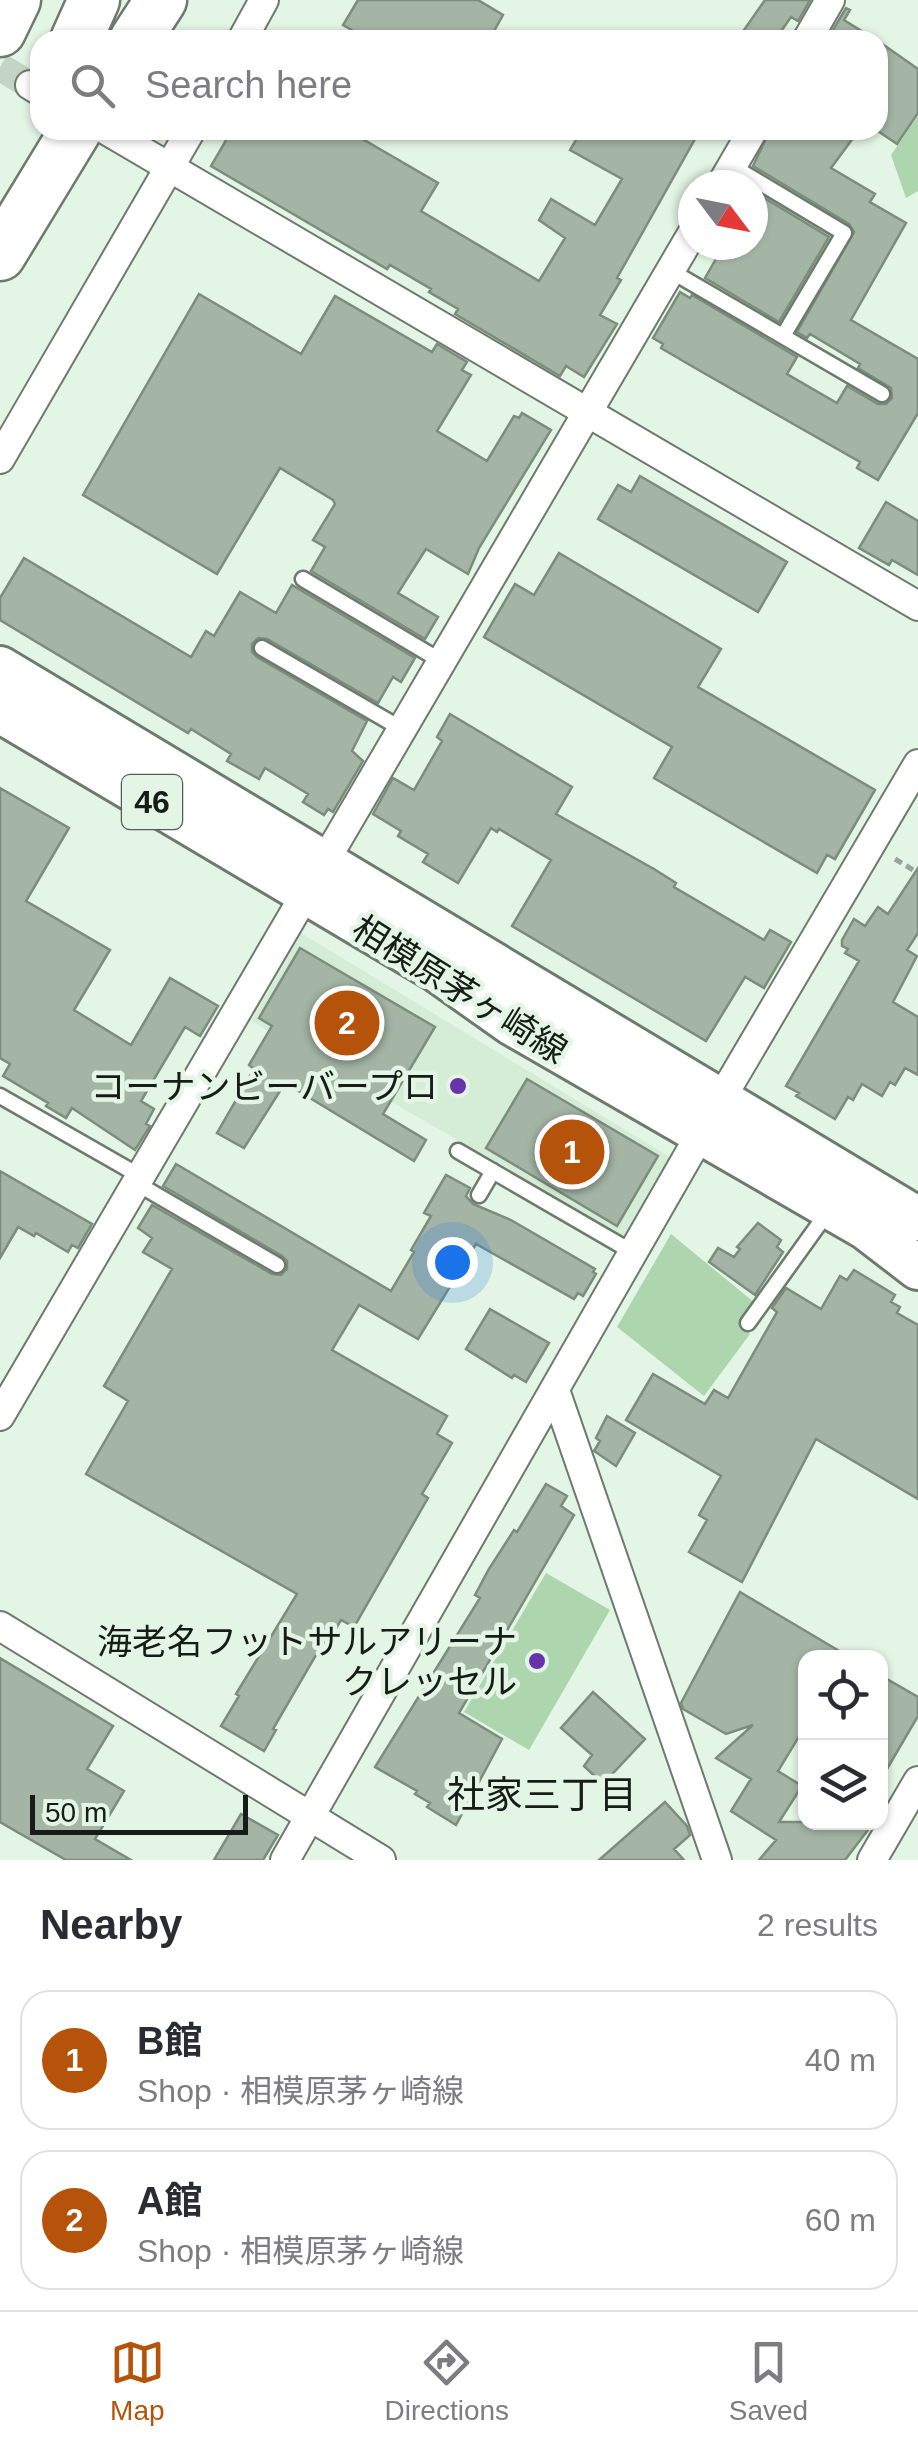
<!DOCTYPE html>
<html lang="en">
<head>
<meta charset="utf-8">
<style>
  :root { --surface:#fff; --page:#f7f7f7; --text:#2b2b33; --muted:#7c7c81; --line:#e1e1e2; --accent:#b45309 }
  body { margin:0; font-family:Helvetica,"Noto Sans JP",sans-serif; background:var(--page); color:var(--text) }
  .controls { position:absolute; right:30px; bottom:30px; display:grid; overflow:hidden; border-radius:20px; box-shadow:0 2px 8px #0004 }
  .controls button { width:90px; height:90px; display:grid; place-items:center; padding:0; border:0; border-bottom:2px solid var(--line); background:var(--surface); color:var(--text); font:50px sans-serif }
  .compass { position:absolute; left:678px; top:170px; width:90px; height:90px; border-radius:50%; background:var(--surface); box-shadow:0 2px 8px #0004; rotate:122deg }
  .scale { position:absolute; left:30px; bottom:25px; width:218px; box-sizing:border-box; padding-left:10px; border:5px solid #161c16; border-top:0; font-size:28px; line-height:35px; white-space:nowrap; color:#161c16; -webkit-text-stroke:8px #e3f5e4; paint-order:stroke }
  .you { position:absolute; left:452px; top:1262px; width:35px; height:35px; margin:-25px; border:8px solid #fff; border-radius:50%; background:#1a73e8; box-shadow:0 0 0 15px #1a73e833 }
  .badge { display:grid; place-items:center; width:65px; height:65px; border-radius:50%; background:var(--accent); color:#fff; font-size:32px; font-weight:700 }
  .pin { position:absolute; translate:-50% -50%; border:5px solid #fff; box-shadow:0 2px 10px #0006 }
  .list { margin:0; padding:0; list-style:none }
  h2 { display:flex; justify-content:space-between; align-items:center; height:130px; margin:0; padding:0 40px; font-size:42px }
  h2 small { font-size:32px; font-weight:400; color:var(--muted) }
  .list li { display:grid; grid-template-columns:65px 1fr auto; gap:30px; align-items:center; box-sizing:border-box; height:140px; margin:0 20px 20px; padding:0 20px; border:2px solid var(--line); border-radius:30px }
  .list b { display:block; font-size:38px; white-space:nowrap }
  .list p { margin:0; font-size:32px; white-space:nowrap; color:var(--muted) }
  .list em { font-size:32px; font-style:normal; color:var(--muted) }
  .icon { flex:none; width:55px; height:55px; fill:none; stroke:currentColor; stroke-width:2; stroke-linecap:round; stroke-linejoin:round }
  .map { position:relative; flex:none; width:918px; height:1860px; overflow:hidden }
  .search { position:absolute; background:var(--surface); box-shadow:0 2px 8px #0004; left:30px; right:30px; top:30px; height:110px; display:flex; align-items:center; gap:25px; box-sizing:border-box; padding:0 35px; border-radius:30px; color:var(--muted); font-size:38px }
  .sheet { height:450px; background:var(--surface) }
  nav { display:flex; justify-content:space-around; align-items:center; box-sizing:border-box; height:140px; border-top:2px solid var(--line); background:var(--surface); font-size:28px; color:var(--muted) }
  nav a { display:grid; justify-items:center; gap:5px }
  nav .on { color:var(--accent) }
  .map>svg:first-child { display:block }
  .built { fill:#d5edd6 }
  .green { fill:#add5ae }
  .building { fill:#a4b5a5; stroke:#7d8d7d; stroke-width:2.5 }
  .lines { fill:none; stroke-linecap:round; stroke-linejoin:round }
  .street-tunnel { stroke:#c4d4c5; stroke-width:28; stroke-dasharray:28 14; stroke-linecap:butt }
  .lane-casing { stroke:#6c7b6c; stroke-width:19 }
  .street-casing { stroke:#6c7b6c; stroke-width:32 }
  .primary-casing { stroke:#6c7b6c; stroke-width:48 }
  .highway-casing { stroke:#6c7b6c; stroke-width:55 }
  .path { stroke:#98a598; stroke-width:5; stroke-dasharray:8 5; stroke-linecap:butt }
  .lane { stroke:#fff; stroke-width:14 }
  .street { stroke:#fff; stroke-width:28 }
  .primary { stroke:#fff; stroke-width:42 }
  .highway { stroke:#fff; stroke-width:50 }
  .poi-dot { fill:#6833aa; stroke:#e3f5e4; stroke-width:4 }
  .labels { text-anchor:middle; dominant-baseline:central; stroke-width:9; stroke-linejoin:round; paint-order:stroke }
  .shield { fill:#e3f5e4; stroke:#545d54; stroke-width:2.5 }
  .shield-label { font-size:32px; font-weight:bold; fill:#161c16 }
  .street-label { font-size:35px; fill:#161c16; stroke:#e3f5e4 }
  .poi-label { font-size:35px; fill:#161c16; stroke:#e3f5e4; text-anchor:end }
  .neighbourhood-label { font-size:38px; fill:#161c16; stroke:#e3f5e4 }
</style>
</head>
<body>
<div class="map">
<svg width="918" height="1860" viewBox="0 0 918 1860">
  <rect width="100%" height="100%" fill="#e3f5e4"/>
  <path class="built" d="M301,933l369,224 3,5 -44,77 -378,-218z"/>
  <path class="green" d="M918,116v75l-12,7 -15,-43z
    M671,1234l84,69 -16,21 11,10 -46,62 -87,-69z
    M546,1573l64,37 -81,140 -65,-38z"/>
  <path class="building" d="M358,0h120l25,15 -14,25h-120l-26,-15z
    M765,0h45l-12,21 -7,-4 -16,23h-38z
    M846,8l4,2 -6,10 32,20h-49z
    M878,41l40,28v44l-21,31 -19,-13z
    M232,130h115l91,53 -17,28 118,70 26,-43 -26,-18 12,-21 44,26 27,-46 -52,-29 12,-20h118l-83,148 4,2 -21,35 17,9 -33,53 -18,-11 -6,10 -105,-62 3,-5 -29,-17 2,-3 -41,-24 -3,4 -176,-103z
    M770,130h89l-28,38 44,26 -5,8 36,21 -55,97 67,39v54l-40,67 -21,-12 3,-6 -165,-94 -34,-20 2,-4 -10,-6 27,-46 10,6 2,-3 105,62 -10,17 50,29 10,-17 31,18h8l6,-6 -1,-10 -33,-20 2,-4 -50,-30 -3,4 -10,-6 57,-100 -5,-8 -96,-58z
    M753,191l76,46 -50,85 -74,-44 19,-33h29z
    M199,294l102,60 34,-58 97,56 5,-8 30,18 -5,8 9,5 -34,56 50,30 27,-45 5,2 3,-5 29,17 -72,118 -11,26 -42,-25 -28,44 40,24 -13,22 -114,-68 14,-24 -12,-7 22,-36 -2,-4 -53,-32 -63,106 -134,-79z
    M640,476l147,86 -29,50 -160,-93 20,-34 13,7z
    M886,502l32,19v54l-26,-15 -3,5 -30,-17z
    M559,553l162,96 -23,38 177,103 -40,69 -8,-4 -10,18 -163,-95 18,-31 -188,-110 31,-53 19,11z
    M24,558l167,99 15,-26 8,5 26,-44 36,21 16,-28 123,73 -14,24 -8,-5 -15,26 -111,-64 -9,-1 -6,6v8l5,5 110,64 -15,30 11,10 -30,51 -5,-3 -4,6 -21,-13 5,-8 -43,-26 -6,11 -32,-18 4,-7 -40,-25 -3,4 -188,-113v-22z
    M450,714l122,73 -16,27 98,55 22,14 -2,4 90,53 6,-10 21,12 -27,46 -19,-11 -39,64 -194,-115 39,-66 -52,-31 -2,3 -6,-4 -33,55 -35,-21 5,-8 -30,-18 3,-5 -28,-17 20,-36 21,12 28,-49 -5,-4z
    M0,788l69,40 -43,73 84,49 -36,60 57,35 39,-67 48,28 -18,30 -15,-9 -44,74 13,8 -8,15 4,2 -15,24 -63,-42 -6,10 -20,-12 2,-3 -45,-27 7,-12 -10,-6z
    M918,868v65l-11,17 10,6 -24,46 25,15v58l-13,-7 -10,17 -5,-3 -8,14 -20,-12 -9,16 -5,-3 -13,22 -39,-23 3,-3 -13,-7 73,-125 -14,-8 3,-4 -6,-3v-6l12,-21 11,7 13,-19 10,7z
    M300,948l135,79 -52,87 43,26 -12,21 -129,-78 -41,65 -27,-15 37,-64 -5,-4 23,-39 -13,-8z
    M527,1079l131,77 -41,70 -131,-78z
    M176,1164l215,127 23,-39 -3,-2 20,-34 -7,-3 22,-38 24,13 -4,8 7,8 38,16 84,49 -2,3 3,2 -13,22 -5,-3 -4,6 -98,-55 -58,95 -59,-34 -27,45 115,66 -10,18 15,9 -30,51 6,4 -74,129 -13,-7 -18,30 -3,-2 -47,81 3,1 -12,21 -43,-25 18,-30 -3,-2 61,-100 -211,-120 42,-73 -24,-15 68,-117 -29,-17 9,-14 -14,-10 14,-23 120,69 9,1 6,-6v-8l-5,-5 -119,-70z
    M0,1171l92,53 -14,24 -6,-3 -4,7 -32,-19 -2,3 -16,-9 -18,31z
    M758,1223l23,17 -4,7 6,5 -28,43 -46,-33 9,-14 16,9 6,-8 -3,-2z
    M854,1270l41,25 -4,7 9,5 -3,6 21,12v174l-102,-60 -74,143 -53,-30 18,-32 -8,-5 22,-39 -95,-56 27,-46 52,30 9,-14 14,8 49,-86 -5,-4 14,-20 35,21 19,-33 7,4z
    M490,1309l59,34 -23,39 -12,-7 -2,3 -46,-29z
    M607,1416l28,17 -19,33 -22,-15 6,-10 -4,-3z
    M546,1484l21,12 -6,10 13,9 -115,198 43,26 -46,86 -29,-18 3,-4 -15,-9 2,-3 -42,-24 105,-169 -5,-3 14,-26 25,-39 3,2z
    M740,1592l111,66h-45v67l-28,46 24,15 -23,36h95l-29,38h-86l17,-20 -45,-29 20,-32 -35,-21 37,-33 -27,9 -43,-25 -2,-6z
    M0,1658l113,68 -26,43 37,22 -29,48 36,21h-65l-66,-38z
    M880,1675l38,22v19l-38,65z
    M593,1692l52,47 -42,45 -19,-18 8,-11 -31,-27z
    M665,1802l22,24 3,9 -16,14 10,11h-85z
    M241,1814l37,21 -15,25h-49z"/>
  <g class="lines">
    <path class="street-tunnel" d="M0,67l30,18"/>
    <g class="lane-casing">
      <path id="lane" d="M732,166l112,67 -61,103
        M671,271l211,123
        M303,579l138,82
        M262,648l138,80
        M0,1096l140,80
        M458,1151l176,102
        M136,1183l141,82
        M479,1195l14,-24
        M748,1323l79,-110"/>
    </g>
    <g class="street-casing">
      <path id="street" d="M242,40l22,-40
        M807,40l23,-40
        M30,85l10,6
        M106,130l812,476
        M721,185l32,-55
        M0,459l191,-329
        M555,1390l162,470
        M0,1416l693,-1184
        M0,1626l381,234
        M285,1860l434,-758 199,-338
        M872,1860l46,-79"/>
    </g>
    <g class="primary-casing">
      <path id="primary" d="M0,668l918,551
        M0,711l435,258 76,54 355,205 52,40"/>
    </g>
    <g class="highway-casing">
      <path id="highway" d="M0,31l15,-31
        M76,40l18,-40
        M135,40l26,-40
        M0,255l76,-125"/>
    </g>
    <path class="path" d="M895,859l23,14"/>
    <use href="#lane" class="lane"/>
    <use href="#street" class="street"/>
    <use href="#primary" class="primary"/>
    <use href="#highway" class="highway"/>
  </g>
  <g class="poi-dot">
    <circle cx="458" cy="1086" r="10"/>
    <circle cx="537" cy="1661" r="10"/>
  </g>
  <g class="labels">
    <rect class="shield" x="122" y="775" width="60" height="54" rx="8"/>
    <g class="shield-label">
      <text x="152" y="802">46</text>
    </g>
    <g class="street-label">
      <text transform="translate(460 989) rotate(32)">相模原茅ヶ崎線</text>
    </g>
    <g class="poi-label">
      <text x="438" y="1086">コーナンビーバープロ</text>
      <text x="517" y="1641">海老名フットサルアリーナ<tspan x="517" dy="40">クレッセル</tspan></text>
    </g>
    <g class="neighbourhood-label">
      <text x="542" y="1795">社家三丁目</text>
    </g>
  </g>
</svg>
<div class="controls">
<button><svg class="icon" aria-label="locate" viewBox="0 0 24 24"><circle cx="12" cy="12" r="6"/><path d="M12 2v4M12 18v4M2 12h4M18 12h4"/></svg></button>
<button><svg class="icon" aria-label="layers" viewBox="0 0 24 24"><path d="M12 4l9 5-9 5-9-5zM3 14l9 5 9-5"/></svg></button>
</div>
<svg class="compass" viewBox="-18 -18 36 36"><path d="M0-13l5 13h-10z" fill="#e53935"/><path d="M0 13l5-13h-10z" fill="#7c7c81"/></svg>
<div class="scale">50 m</div>
<div class="you"></div>
<div class="pin badge" style="left:572px;top:1152px">1</div>
<div class="pin badge" style="left:347px;top:1023px">2</div>
<div class="search"><svg class="icon" aria-label="search" viewBox="0 0 24 24"><circle cx="10" cy="10" r="6"/><path d="M15 15l6 6"/></svg>Search here</div>
</div>
<section class="sheet">
<h2>Nearby<small>2 results</small></h2>
<ul class="list">
<li><span class="badge">1</span><div><b>B館</b><p>Shop · 相模原茅ヶ崎線</p></div><em>40 m</em></li>
<li><span class="badge">2</span><div><b>A館</b><p>Shop · 相模原茅ヶ崎線</p></div><em>60 m</em></li>
</ul>
</section>
<nav>
<a class="on"><svg class="icon" aria-label="map" viewBox="0 0 24 24"><path d="M3 6l6-2 6 2 6-2v14l-6 2-6-2-6 2zM9 4v14M15 6v14"/></svg>Map</a>
<a><svg class="icon" aria-label="directions" viewBox="0 0 24 24"><path d="M12 3l9 9-9 9-9-9zM9 14v-3h6M13 9l2 2-2 2"/></svg>Directions</a>
<a><svg class="icon" aria-label="saved" viewBox="0 0 24 24"><path d="M7 4h10v16l-5-4-5 4z"/></svg>Saved</a>
</nav>
</body>
</html>
